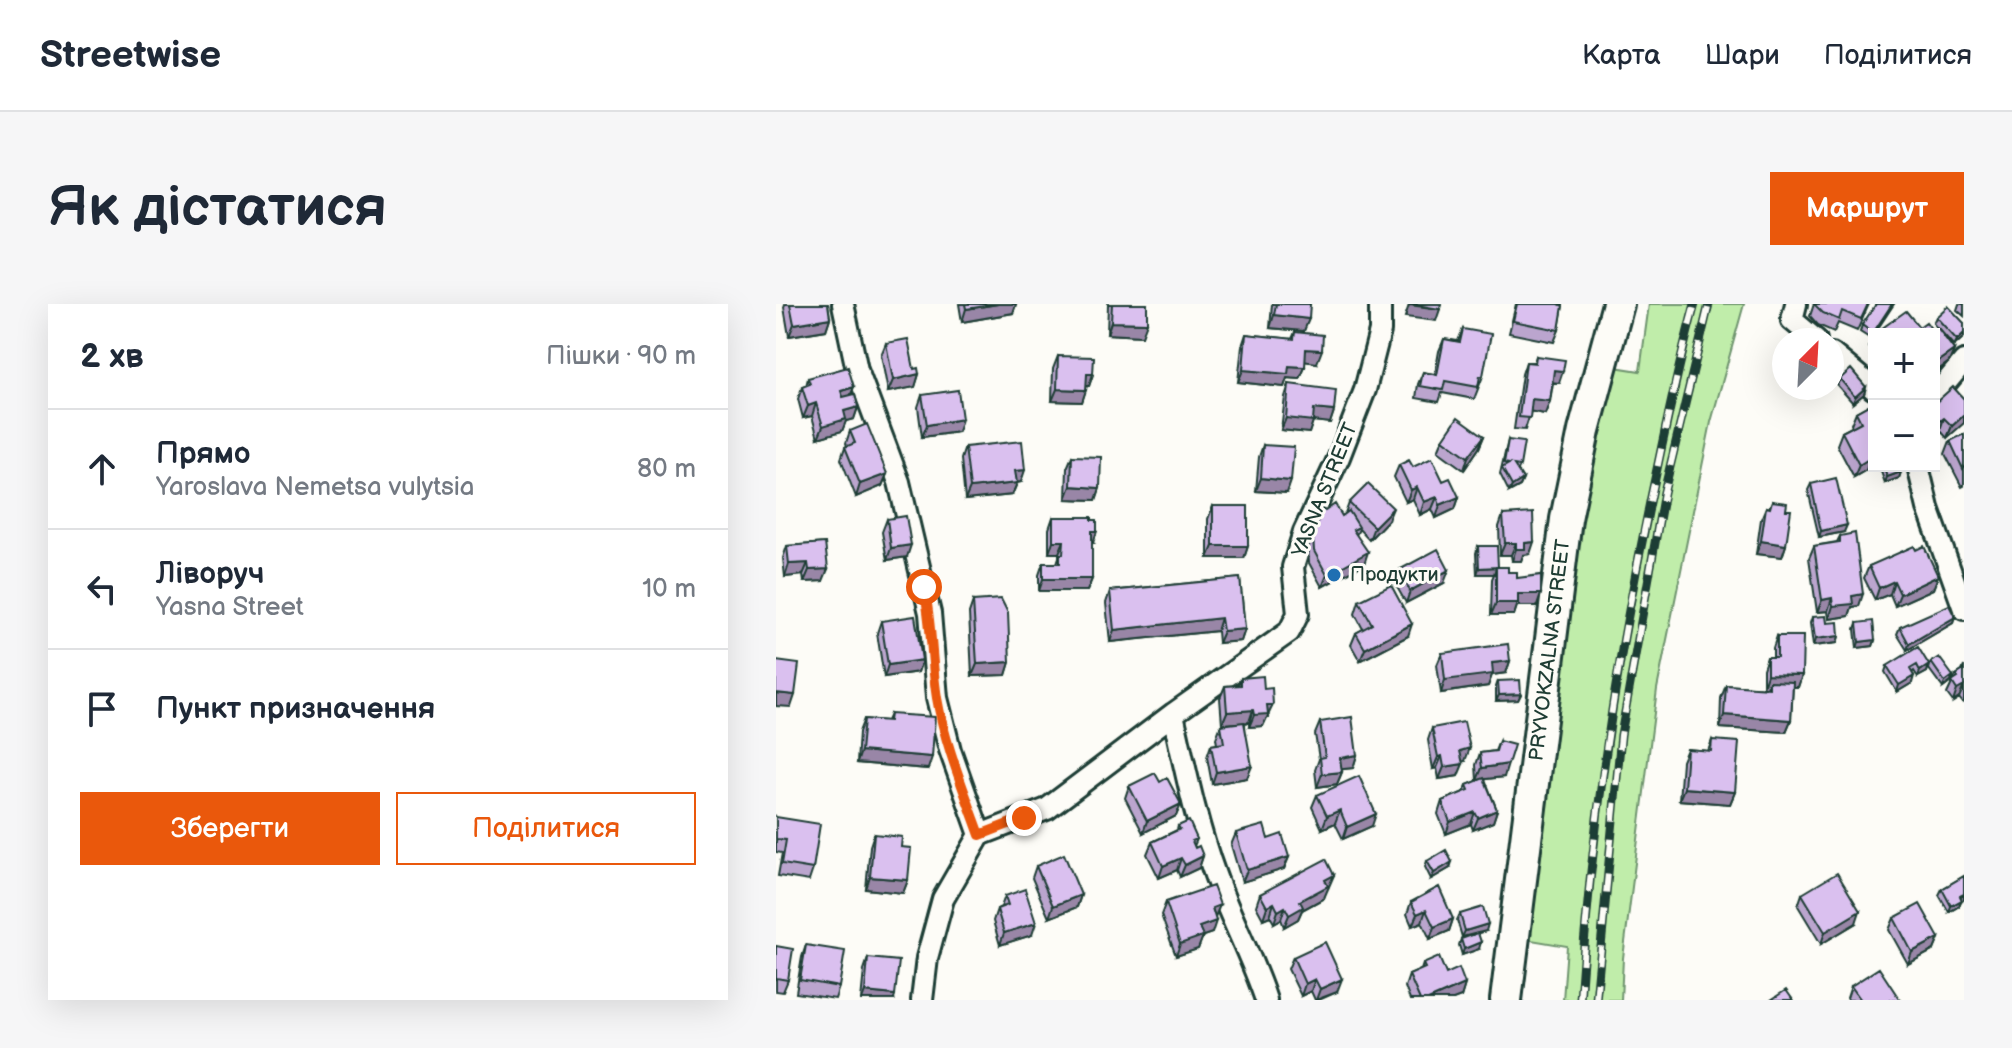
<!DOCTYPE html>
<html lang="uk">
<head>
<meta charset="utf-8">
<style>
  :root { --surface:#fff; --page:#f6f6f7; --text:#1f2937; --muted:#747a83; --line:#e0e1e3; --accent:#ea580c }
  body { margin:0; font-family:"Balsamiq Sans",sans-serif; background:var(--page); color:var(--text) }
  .controls { position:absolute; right:24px; top:24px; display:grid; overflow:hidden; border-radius:0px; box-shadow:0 8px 32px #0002 }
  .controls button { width:72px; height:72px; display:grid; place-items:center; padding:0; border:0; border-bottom:2px solid var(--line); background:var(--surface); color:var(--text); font:40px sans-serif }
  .compass { position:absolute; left:996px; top:24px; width:72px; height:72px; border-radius:50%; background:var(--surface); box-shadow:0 8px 32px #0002; rotate:24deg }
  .stop { position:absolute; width:24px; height:24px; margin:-18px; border:6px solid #ea580c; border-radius:50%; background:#fff }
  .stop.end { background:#ea580c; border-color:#fff; box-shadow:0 2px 8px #0008 }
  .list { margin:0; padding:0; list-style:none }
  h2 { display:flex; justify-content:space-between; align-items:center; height:104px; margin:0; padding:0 32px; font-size:34px }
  h2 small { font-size:26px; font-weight:400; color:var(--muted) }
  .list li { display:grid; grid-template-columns:52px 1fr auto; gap:24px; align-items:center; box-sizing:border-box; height:120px; padding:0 32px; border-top:2px solid var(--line) }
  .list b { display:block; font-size:30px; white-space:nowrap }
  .list p { margin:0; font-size:26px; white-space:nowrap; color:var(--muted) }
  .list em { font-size:26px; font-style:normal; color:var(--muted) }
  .actions { display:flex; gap:16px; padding:24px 32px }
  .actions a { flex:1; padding:18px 0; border:2px solid var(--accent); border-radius:0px; text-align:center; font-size:28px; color:var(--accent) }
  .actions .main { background:var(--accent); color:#fff }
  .icon { flex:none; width:44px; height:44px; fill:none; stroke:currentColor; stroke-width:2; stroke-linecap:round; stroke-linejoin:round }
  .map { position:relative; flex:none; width:1188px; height:696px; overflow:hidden; border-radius:0px }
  header { display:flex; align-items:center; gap:48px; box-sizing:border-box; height:112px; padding:0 40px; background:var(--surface); border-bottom:2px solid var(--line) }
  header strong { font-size:38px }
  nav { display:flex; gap:44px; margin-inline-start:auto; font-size:28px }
  .intro { display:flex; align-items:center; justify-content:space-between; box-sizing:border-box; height:192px; padding:0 48px }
  h1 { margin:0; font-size:56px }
  .button { padding:20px 36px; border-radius:0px; background:var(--accent); color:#fff; font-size:28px; font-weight:700 }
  main { display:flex; gap:48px; padding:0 48px }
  aside { flex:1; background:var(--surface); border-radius:0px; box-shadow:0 8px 32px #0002 }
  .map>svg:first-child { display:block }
  .green { fill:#c0edaa; stroke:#70956f; stroke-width:2 }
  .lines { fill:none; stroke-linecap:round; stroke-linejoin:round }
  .street-casing { stroke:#1f3d34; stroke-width:26 }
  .secondary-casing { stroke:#1f3d34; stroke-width:36 }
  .street { stroke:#fdfcf7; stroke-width:20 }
  .secondary { stroke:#fdfcf7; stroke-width:30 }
  .rail-casing { stroke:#1f3d34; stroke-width:9 }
  .rail { stroke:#fdfcf7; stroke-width:6; stroke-dasharray:18; stroke-linecap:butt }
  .wall { fill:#bba5ce; stroke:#1f3d34; stroke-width:2 }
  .shaded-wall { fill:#9986a7; stroke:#1f3d34; stroke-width:2 }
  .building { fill:#dac0ef; stroke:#1f3d34; stroke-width:2 }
  .route { stroke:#ea580c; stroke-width:10 }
  .poi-dot { fill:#1f6fb2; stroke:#fdfcf7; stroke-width:3 }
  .labels { text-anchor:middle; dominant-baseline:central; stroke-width:6; stroke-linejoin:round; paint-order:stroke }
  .street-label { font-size:20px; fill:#1f3d34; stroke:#fdfcf7 }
  .poi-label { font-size:20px; fill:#1f3d34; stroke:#fdfcf7; text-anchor:start }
</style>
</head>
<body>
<header>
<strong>Streetwise</strong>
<nav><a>Карта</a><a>Шари</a><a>Поділитися</a></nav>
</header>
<div class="intro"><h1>Як дістатися</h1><a class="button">Маршрут</a></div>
<main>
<aside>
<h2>2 хв<small>Пішки · 90 m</small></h2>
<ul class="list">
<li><svg class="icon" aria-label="ahead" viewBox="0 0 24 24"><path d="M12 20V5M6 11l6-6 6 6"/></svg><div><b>Прямо</b><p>Yaroslava Nemetsa vulytsia</p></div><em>80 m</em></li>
<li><svg class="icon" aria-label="left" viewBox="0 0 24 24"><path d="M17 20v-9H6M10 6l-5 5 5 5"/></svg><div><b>Ліворуч</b><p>Yasna Street</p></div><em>10 m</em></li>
<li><svg class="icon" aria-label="arrive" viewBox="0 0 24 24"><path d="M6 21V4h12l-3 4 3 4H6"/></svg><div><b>Пункт призначення</b></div></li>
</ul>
<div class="actions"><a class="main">Зберегти</a><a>Поділитися</a></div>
</aside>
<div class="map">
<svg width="1188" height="696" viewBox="0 0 1188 696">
  <rect width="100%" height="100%" fill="#fdfcf7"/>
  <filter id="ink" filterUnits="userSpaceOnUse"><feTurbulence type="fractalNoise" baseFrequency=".0125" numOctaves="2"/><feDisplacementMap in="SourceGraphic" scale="16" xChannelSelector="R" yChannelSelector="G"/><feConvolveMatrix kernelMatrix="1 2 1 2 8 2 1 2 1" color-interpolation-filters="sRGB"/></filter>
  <g filter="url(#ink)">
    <path class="green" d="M873,0h95l-33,118 -54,267 -34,269 -2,42h-58l4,-54 -53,-9 88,-572 38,6z"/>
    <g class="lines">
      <g class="street-casing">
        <path id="street" d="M67,0l14,66 42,112 31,131 7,85 13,52 30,85 -37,64 -16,59 -5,42
          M1020,0l-4,16 24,20
          M1056,50l42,35
          M1158,93l30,-36
          M1142,162l10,42 36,101
          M397,410c12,54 23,109 42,161 15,42 37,82 51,125
          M204,531l67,-26 126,-95 116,-82 9,-18 -5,-47 11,-35 35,-75 26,-67 15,-59v-27"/>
      </g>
      <g class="secondary-casing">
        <path id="secondary" d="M730,696l60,-481 18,-88 34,-127"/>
      </g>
      <use href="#street" class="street"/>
      <use href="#secondary" class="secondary"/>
      <g class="rail-casing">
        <path id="rail" d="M804,696c11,-173 37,-343 73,-512 13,-61 25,-123 42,-184
          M820,696l25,-265 43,-243 45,-188"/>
      </g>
      <use href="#rail" class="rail"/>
    </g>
    <path class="wall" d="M9,0h43l2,14 -4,12 -37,6 -5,-29z
      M183,0h57l-3,9 -51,9z
      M332,0h39l-5,32 -35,-2z
      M496,0h38l-6,27 -34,-3z
      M740,0h47l-4,26 -5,12 -45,-9z
      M1038,0h55l-12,27 -19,-8 -4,9 -16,-7 -8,-9z
      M1183,0h5v12l-7,-6z
      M1160,13l28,6v14l-10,9 -16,-18 16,22 -5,12 -15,11v-39h-60v20l-5,-7 3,-9 -1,1 -11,-7 2,-7 13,9 44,-7 13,3 4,-3 -3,-4z
      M687,25l20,47 -9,23 -32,-6 -3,9 -23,-4 2,-14 5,-12 12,2 4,-23 5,-12 14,2z
      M519,28l22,31 -12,-2v6l-5,12 -13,-1 -3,9 -46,-5 4,-36 4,-12 46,5z
      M110,39l33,31 -4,13 -27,5 -7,-37z
      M282,52l35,18 -4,12h-2l-5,16 -30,-1 1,-32z
      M760,52l23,27h-6l-3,18 -5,13 -14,-3 -6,19 -11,-1 8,-55 4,-12h8z
      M32,74l43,17 7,12 -4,12 -8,2 -4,10 -24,7 -6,-22 -9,2 -5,-19 4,-12 4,-1z
      M1064,75l26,8 -2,7 -11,9 -16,-18z
      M513,80l45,27 -4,12 -17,-2 -4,12 -28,-3 4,-33z
      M146,91l36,37 -36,5 -4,-30z
      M1188,95l-17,39 -7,-8 -5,5 -1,-31z
      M1098,98l-6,63 -2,5 -12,7 -17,-32 5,-13 10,-5 -1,-3 5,-12z
      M74,127l37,43 -5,12 -26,11 -15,-38 4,-12 2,-1 -1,-3z
      M1188,130v52l-2,1 -17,-33 5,-13z
      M708,132l-5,12 -15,22 -26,-19 5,-12z
      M732,136l12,26 -2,5 5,8 -3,7 -11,6 -9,-18z
      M487,141l24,48 -31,-2 3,-34z
      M189,143l56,35 -4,1 -5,12 -47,5 -4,-41z
      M296,152l28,32 -4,12 -30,-1 1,-31z
      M623,161l14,2 30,14 16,16 -4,12 -19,9 -4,-9 -12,6 -7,-16 -7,3 -12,-25z
      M1103,162h20l2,6 -2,6 -14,5z
      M1035,180l33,48 -25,5 -11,-47z
      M996,197l14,9v35l-4,12 -26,-3 5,-35 5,-12 3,1z
      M573,199l39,17 -19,20 -10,-11 -3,6 8,29 -42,23 -13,-24 -1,-15 14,-39 3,2 17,5 3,-2z
      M437,202l35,40 -4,12h-36v-39z
      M727,211l27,39 -7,1 -2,6h-9l-1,-6h-11l-1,-28z
      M277,213l40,26h-1v36l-5,12h-48v-16l4,-12h14l2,-6v-4h-10v-24z
      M111,215l20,38 -20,3 -5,-28z
      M1064,232l19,70 -7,1 -3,9 -20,3 -1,-8 -11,1 -8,-54 5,-12 23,-4z
      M49,239l-2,38 -19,1 -1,-7 -18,2 -2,-19 4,-12z
      M702,242l20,21 19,11 20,28h-20l-3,9h-23l1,-36 2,-5h-17l-1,-21z
      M1140,246l22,26 -5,13 -38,17 -5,-12 -15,6 -11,-22 5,-12z
      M623,266l45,13 -38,20 -12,-21z
      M464,274l5,51 -4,12 -23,2 -1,-12 -107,11 -4,-39 4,-12z
      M197,297l37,61 -4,13 -34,1 -3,-63z
      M583,297l49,35 -48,25 -9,-16 5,-12 7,-4 -8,-15z
      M1036,313l15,6 12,13 -2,7 -24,3 -3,-23z
      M1179,313l-2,6 -46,27 -10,-16 3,-7z
      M105,317l41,39 -4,12 -34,5 -7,-44z
      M1081,319l18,17 -2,6 -16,2 -2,-19z
      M1001,332l25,39 -4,12h-5l-2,33 -5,12 -66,-4 1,-30 5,-13 41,3v-1h-4v-18l4,-12h6v-9z
      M666,349l68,8 -4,12 -14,2 -4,11 -47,7 -4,-28z
      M1155,358l22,14 -2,6 -8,6 -14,-19z
      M1153,361l-2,7 -9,5 -4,-6 -2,2v10l-15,9 -12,-20 2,-6z
      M1188,362v36l-1,1 -4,-5 -6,4 -6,-8 9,-19 6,-4z
      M465,374l23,11 5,28h-2l-4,9 -14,1v-5l-4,1 2,55 -35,6 -5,-27 4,-12 6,-1 -1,-6 5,-13 10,-1h-9l-2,-26 5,-12 13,-1z
      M722,377l23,13 -3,6 -22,1v-14z
      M114,410l38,55 -71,-6 2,-31 5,-13 23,2z
      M544,418l37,33 -4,13 -12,1 1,3 -5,12 -20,3 -2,-17 4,-11 -4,-25z
      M656,424l33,33h-3l-4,15 -19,3 -2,-11 -4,1 -5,-29z
      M936,436l23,52 -5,12 -51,-4 3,-39 5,-12 21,2z
      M723,437l5,36 -19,2 12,31 -4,12 -20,8 -2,-6 -25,10 -8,-20 4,-13 22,-9 3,-7 13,-5h-3l-1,-15 4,-12 15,-2z
      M384,478l21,22 -5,12 -33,17 -18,-35 4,-12z
      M541,491l55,31 -29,13 -8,-16 -13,6 -10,-22z
      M0,513l37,52 -4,12 -31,-5 4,-23 -6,-1z
      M402,522l19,13 -3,7 9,10 -4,12 -19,9 -3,-7 -18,8 -12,-24 5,-12 25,-12z
      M460,529l53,24 -5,12 -42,13 -11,-37z
      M98,530l27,13 7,33 -5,13 -37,-4 4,-43z
      M651,557l23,7 -19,11 -6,-12z
      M260,562l45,29 -4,12 -28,11 -17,-40z
      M1188,572v23l-3,2 -2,5 -10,6 -10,-17 3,-6z
      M553,583l-2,1 -3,10 -22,12 -4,9 -14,8 -3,-8 -7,4 -4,-7 -7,3 -7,-13 4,-12z
      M1026,590l54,29 -35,21 -23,-38z
      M229,592l27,39 -32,10 -7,-24 4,-12 4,-2z
      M390,598l49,15 -3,16 -9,3 -5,13 -22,7 -15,-41z
      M635,598l42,17 -4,12 -19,8 -8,-17 -10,4 -5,-12z
      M684,610l26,17 -24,6 -5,-17z
      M1118,614l45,20 -5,12 -26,14 -19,-34z
      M685,635l18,10 -17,6 -3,-10z
      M30,641l33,42 -4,12 -39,-6 6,-36z
      M0,642l12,34 -5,12 -7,-1z
      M517,653l44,35 -18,8h-4l-4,-9 -10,5 -13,-27z
      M92,654l26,42h-33l3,-30z
      M647,660l42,20 -4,13 -8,3h-43l-5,-13 4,-12 12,-5z
      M1075,682l49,14h-52l-1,-2z"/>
    <path class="shaded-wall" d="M222,0h18l-3,9 -51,9 4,-13z
      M1116,0h2l-23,35 2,-6z
      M633,1l31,4 -4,12 -31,-4z
      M498,11l35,4 -5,12 -34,-3z
      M54,14l-4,12 -37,6 5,-12z
      M335,18l36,1 -5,13 -35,-2z
      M1188,29v4l-10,9 3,-6z
      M530,45l16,1 -5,13 -15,-2z
      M1178,46l-5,12 -15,11v-9z
      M513,62l16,1 -5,12 -13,-1 -3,9 -46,-5 5,-12z
      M778,66l9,1 -4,12 -9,-1z
      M143,70l-4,13 -27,5 5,-12z
      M311,70h6l-4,12h-7z
      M78,83l-5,12 -12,4 4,-12z
      M1090,83l-2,7 -11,9 2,-6z
      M281,85l29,1 -4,12 -30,-1z
      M756,95l18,2 -5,13 -17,-3z
      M40,99l-4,13 -9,2 5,-12z
      M82,103l-4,12 -8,2 -4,10 -24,7 5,-12 21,-15z
      M538,105l20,2 -4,12 -17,-2 -4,12 -28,-3 5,-12z
      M1188,111v8l-17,15 5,-12z
      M1168,114l-4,12 -5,5 4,-13z
      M186,115l-4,13 -36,5 5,-12z
      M708,132l-5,12 -15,22 4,-13z
      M1098,148v10l-6,3 -2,5 -12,7 5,-12 10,-10z
      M249,166l-4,12 -10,1 4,-12z
      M1125,168l-2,6 -14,5 2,-6z
      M111,170l-5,12 -26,11 4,-13z
      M485,174l30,3 -4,12 -31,-2z
      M747,175l-3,7 -11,6 3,-6z
      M241,179l-5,12 -47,5 5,-12z
      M295,182l29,2 -4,12 -30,-1z
      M641,183l-4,12 -7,3 5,-12z
      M661,193l-5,12 -12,6 4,-13z
      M683,193l-4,12 -19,9 4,-13z
      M617,204l-5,12 -19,20 5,-13z
      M1071,221l-3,7 -25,5 2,-6z
      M316,227h5l-4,12h-6z
      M277,237h11l-5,12h-10z
      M985,237l25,4 -4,12 -26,-3z
      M758,238l-4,12 -7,1 -2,6h-9l4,-12 9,-6z
      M729,239h11l-5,12h-11z
      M135,241l-4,12 -20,3 4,-12z
      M437,242h35l-4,12h-36z
      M592,248l-4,12 -42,23 5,-12z
      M32,259l-5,12 -18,2 4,-13z
      M720,263l-2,7h-17l2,-6z
      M52,265l-5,12 -19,1 5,-12z
      M673,266l-5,13 -38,20 4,-12z
      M1162,272l-5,13 -38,17 5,-12z
      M267,275h49l-5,12h-48z
      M1118,277l-4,13 -15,6 4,-12z
      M742,290h23l-4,12h-20l-3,9h-23l5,-12z
      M1087,290l-4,12 -7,1 -3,9 -20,3 4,-13 19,-10z
      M1056,294l-4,13 -11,1 5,-12z
      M1179,313l-2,6 -46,27 2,-6z
      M445,314l-4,13 -107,11 4,-12z
      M636,320l-4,12 -48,25 5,-12z
      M469,325l-4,12 -23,2 5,-12z
      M1063,332l-2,7 -24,3 2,-7z
      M1099,336l-2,6 -16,2 2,-6z
      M146,356l-4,12 -34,5 4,-12z
      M734,357l-4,12 -14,2 -4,11 -47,7 4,-13 47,-17z
      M234,358l-4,13 -34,1 5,-12z
      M1153,361l-2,7 -9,5 2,-6z
      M991,370l35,1 -4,12h-29v-6l-2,6h-4z
      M1138,372l-2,7 -15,9 2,-7z
      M1177,372l-2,6 -8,6 2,-6z
      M1188,382l-5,12 -6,4 4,-12z
      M0,389l19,2 -4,12 -15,-1z
      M745,390l-3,6 -22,1 3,-6z
      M491,401h6l-10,21 -14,1 5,-12z
      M477,406l-4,12 -27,2 5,-12z
      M948,411l67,5 -5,12 -66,-4z
      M694,444l-5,13 -9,2 4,-12z
      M85,447l71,6 -4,12 -71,-6z
      M581,451l-4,13 -18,2 5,-12z
      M666,452l-5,12 -4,1 5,-12z
      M687,460l-5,12 -19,3 5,-12z
      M732,460l-4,13 -27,3 5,-12z
      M476,462l-5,12 -35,6 4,-12z
      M566,468l-5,12 -20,3 5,-13z
      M908,484l51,4 -5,12 -51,-4z
      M405,500l-5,12 -33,17 4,-12z
      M564,506l-5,13 -13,6 5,-13z
      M721,506l-4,12 -20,8 5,-12z
      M699,508l-4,12 -25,10 4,-12z
      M600,510l-4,12 -29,13 4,-12z
      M427,552l-4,12 -19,9 5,-12z
      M513,553l-5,12 -42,13 5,-12z
      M405,554l-4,12 -18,8 4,-12z
      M676,558l-2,6 -19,11 3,-6z
      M558,571l-10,23 -22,12 -4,9 -14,8 5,-12 11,-14 25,-21z
      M94,573l38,3 -5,13 -37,-4z
      M1188,590v5l-3,2 -2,5 -10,6 2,-6z
      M305,591l-4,12 -28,11 4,-12z
      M498,599l-4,13 -7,3 4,-12z
      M444,601l-5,12 -3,-9z
      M509,603l-4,12 -7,4 4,-12z
      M650,606l-4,12 -10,4 5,-12z
      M1084,607l-4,12 -35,21 4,-12z
      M677,615l-4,12 -19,8 4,-12z
      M440,617l-4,12 -9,3 -5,13 -22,7 4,-12 19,-17z
      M260,619l-4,12 -32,10 4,-12z
      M712,620l-2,7 -24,6 3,-6z
      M1163,634l-5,12 -26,14 4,-12z
      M705,638l-2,7 -17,6 2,-6z
      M539,675l-4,12 -10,5 4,-12z
      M566,675l-5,13 -21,8 4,-11z
      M689,680l-4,13 -8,3h-25z
      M89,688l30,3 -1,5h-32z"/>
    <path class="building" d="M14,0h38l2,14 -36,6z
      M189,0h33l-32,5z
      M336,0h35v19l-36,-1z
      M500,0h34l-1,15 -35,-4z
      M634,0h31l-1,5z
      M741,0h42l4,2 -4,24 -46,-9z
      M1038,0h54l-7,15 -19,-8 -3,9 -16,-7z
      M1100,0h16l-19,29 -11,-8z
      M1172,2l16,17v10l-7,7 -21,-23z
      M1130,7l13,16 7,-5 6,8 5,-3 17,23 -20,14v-30h-60z
      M687,25l28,5 -8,42h-3l-2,11 -33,-6 -2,9 -23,-4 3,-14 14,3 7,-36 16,3z
      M519,28l28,3 -1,15 -16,-1 -1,18 -16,-1 -1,8 -45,-4 3,-36 48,5z
      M132,35l6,30 4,-1 1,6 -26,6 -7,-37z
      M282,52l36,1 -1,17h-6l-1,16 -29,-1z
      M760,52l29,4 -2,11 -9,-1 -4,31 -18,-2 -2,19 -11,-1 7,-55 9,1z
      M72,63l6,20 -13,4 2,6 12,-3 3,13 -14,4 2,8 -23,7 -7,-23 -8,3 -6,-19 8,-3 -2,-6z
      M1075,65l15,18 -11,10 -15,-18z
      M513,80l47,6 -2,21 -20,-2 -1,12 -27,-3z
      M1177,83l11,12v16l-12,11 -8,-8 -5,4 -5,-5v-13z
      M182,86l4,29 -35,6 -5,-30z
      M1098,98v50l-5,3 1,3 -11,7 -17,-33 19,-10 -5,-10z
      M682,113l26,19 -16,21 -25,-18z
      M91,120l20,50 -27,10 -15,-37 10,-4 -5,-12z
      M1188,130v37l-14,-30z
      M732,136l16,2 -4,24 -6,-1 9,14 -11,7 -10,-18 7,-4 -5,-1z
      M246,137l3,29 -10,1 2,12 -47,5 -5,-41z
      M487,141l31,2 -3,34 -30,-3z
      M296,152l29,1 -1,31 -29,-2z
      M656,154l11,23 7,-3 9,19 -19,8 -3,-8 -13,5 -7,-15 -6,3 -12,-25 10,-5 4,7z
      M1107,162h16l2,6 -14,5z
      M1060,174l11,47 -26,6 -10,-47z
      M592,180l25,24 -19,19 -25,-24z
      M996,197l15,2 -1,7h5l-5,35 -25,-4 5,-34 4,1z
      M559,200l7,12 7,-5 10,16 -6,3 15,22 -41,23 -13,-24 -1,-15 9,-27 3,2z
      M437,202h35v40h-35z
      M757,209l1,29 -9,1v6h-9v-6h-11l-2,-28z
      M130,212l5,29 -20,3 -4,-29z
      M277,213h39v3h5v11h-5v48h-49v-16h17v-9h3l1,-13h-11z
      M1079,229l8,61 -11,2 1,8 -20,2 -1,-8 -10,2 -8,-54 26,-4v-6z
      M49,239l3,26 -19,1 -1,-7 -19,1 -2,-18z
      M702,242h19l1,21 -19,1z
      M1138,242l2,4 8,-4 14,30 -38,18 -6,-13 -15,7 -10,-22z
      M662,245l11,21 -39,21 -11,-21z
      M720,263h12v5h9v6l24,-3v19h-23v9h-22z
      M464,274l5,51 -22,2 -2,-13 -107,12 -4,-39z
      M615,281l21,39 -47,25 -9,-16 16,-9 -13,-23z
      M225,295l7,14 2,49 -33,2 -4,-63z
      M1173,301l6,12 -46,27 -9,-17z
      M139,312l7,44 -34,5 -7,-44z
      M1050,312l1,7 11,-1 1,14 -24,3 -3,-22z
      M1097,317l2,19 -16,2 -2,-19z
      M1001,332h26l-1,39 -35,-1v-17h10z
      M732,340l2,17 -18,2 1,11 -48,6 -3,-27z
      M1142,343l11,18 -9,6 -3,-6 -7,4 4,7 -15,9 -12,-19z
      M1163,353l14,19 -8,6 -14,-20z
      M0,357l23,3 -4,31 -19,-2z
      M1188,366v16l-7,4 -5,-8 6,-4 -2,-3z
      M487,372l1,13 8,-1 1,17h-6l1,9 -14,1 -1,-5 -26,2 -2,-26 16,-1v-7z
      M744,376l1,14 -22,1 -1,-14z
      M993,377l24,1 -2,38 -67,-5 2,-30 43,3z
      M114,410l45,3 -3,40 -71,-6 3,-32 25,2z
      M576,413l5,38 -17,3 2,14 -20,2 -2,-16 5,-1 -5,-35z
      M468,418l8,44 -36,6 -5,-27 13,-2 -3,-18z
      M688,418l6,26 -10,3 3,13 -19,3 -2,-11 -4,1 -6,-29z
      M936,436l27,2 -4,50 -51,-4 3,-39 24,2z
      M723,437l15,4 -6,19 -26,4 -2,-15 16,-2z
      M379,469l5,9 7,-4 14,26 -34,17 -18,-35z
      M583,472l17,38 -29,13 -7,-17 -13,6 -10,-21z
      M708,474l13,32 -19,8 -3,-6 -25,10 -8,-21 27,-11 -2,-5z
      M0,513l44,7 -7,45 -31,-5 4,-24 -10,-1z
      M413,517l8,18 -5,2 3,7 4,-2 4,10 -18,9 -4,-7 -18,8 -11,-24 28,-13 -2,-3z
      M488,521l4,14 14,-5 7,23 -42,13 -11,-37z
      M98,530l28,3 -1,10 10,1 -3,32 -38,-3z
      M670,546l6,12 -18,11 -7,-12z
      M288,550l17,41 -28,11 -17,-40z
      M550,555l8,16 -9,5 3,6 -28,15 3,6 -14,8 -4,-8 -7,4 -4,-8 -7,4 -7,-13z
      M1061,569l23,38 -35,21 -23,-38z
      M1188,572v18l-4,2 2,4 -11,6 -9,-17z
      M437,582l7,19 -8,3 4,13 -17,6 4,9 -23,8 -14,-42z
      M663,583l14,32 -19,8 -8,-17 -9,4 -6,-12z
      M249,585l11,34 -32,10 -7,-24 11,-4 -3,-9z
      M1144,600l19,34 -27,14 -18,-34z
      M707,603l5,17 -23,7 -5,-17z
      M702,629l3,9 -17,7 -3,-10z
      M549,638l17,37 -22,10 -5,-10 -10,5 -12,-27z
      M30,641l39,6 -6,36 -39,-7z
      M0,642l17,3 -5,31 -12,-2z
      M663,653l7,17 13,-6 6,16 -37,16h-8l-11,-25 16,-7 -2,-4z
      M92,654l31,3 -4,34 -30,-3z
      M1103,664l21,32h-39l-10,-14z
      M1010,686l7,10h-22z"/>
  </g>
  <g class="lines" filter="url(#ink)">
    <path class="route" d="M148,283c8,37 7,74 13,111 8,47 27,92 43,137l44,-17"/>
  </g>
  <circle class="poi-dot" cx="558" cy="271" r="8"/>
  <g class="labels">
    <g class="street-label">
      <text transform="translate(549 186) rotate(-68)">YASNA STREET</text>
      <text transform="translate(774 346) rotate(-83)">PRYVOKZALNA STREET</text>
    </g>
    <g class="poi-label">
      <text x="574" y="271">Продукти</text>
    </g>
  </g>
</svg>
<div class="controls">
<button>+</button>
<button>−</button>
</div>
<svg class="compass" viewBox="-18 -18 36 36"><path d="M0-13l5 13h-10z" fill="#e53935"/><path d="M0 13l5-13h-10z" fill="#747a83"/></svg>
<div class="stop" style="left:148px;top:283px"></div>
<div class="stop end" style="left:248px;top:514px"></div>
</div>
</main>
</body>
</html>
